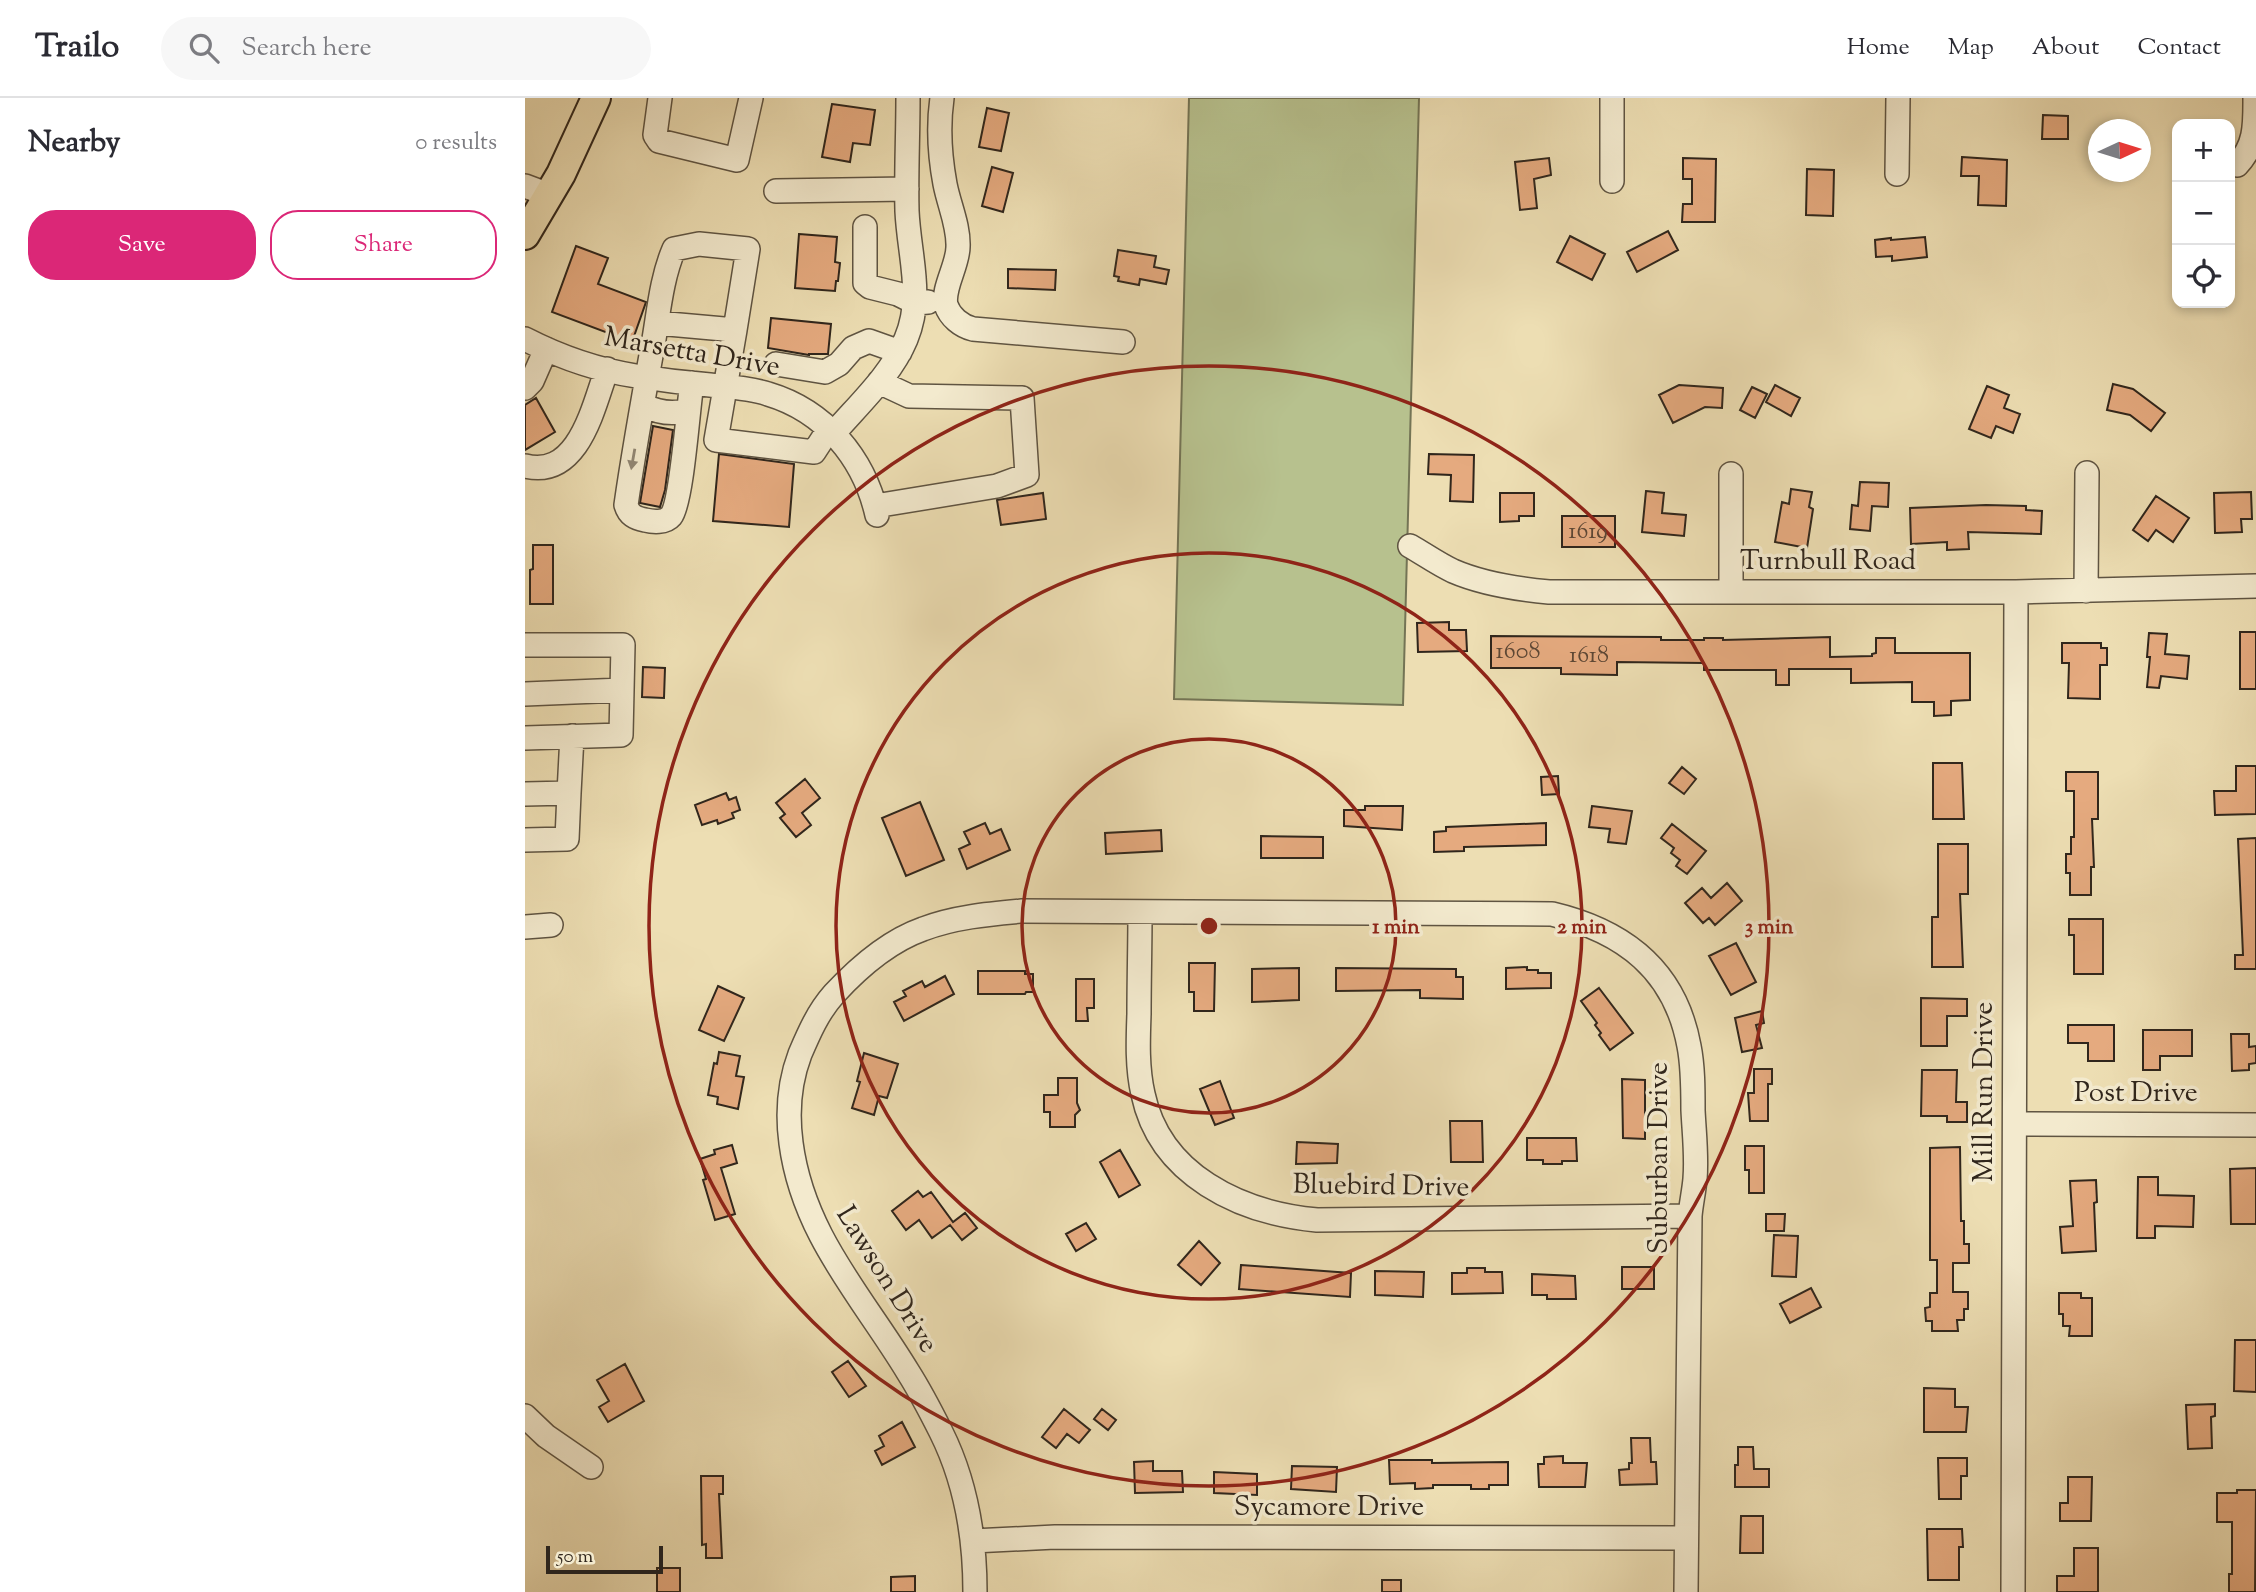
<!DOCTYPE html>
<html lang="en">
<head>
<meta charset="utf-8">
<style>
  :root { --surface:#fff; --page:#f7f7f7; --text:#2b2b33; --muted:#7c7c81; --line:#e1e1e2; --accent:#db2777 }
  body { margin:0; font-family:"Sorts Mill Goudy",serif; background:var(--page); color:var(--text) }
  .controls { position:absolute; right:21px; top:21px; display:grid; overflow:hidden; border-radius:14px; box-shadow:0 4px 10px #0003 }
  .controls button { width:63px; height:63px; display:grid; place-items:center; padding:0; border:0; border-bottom:2px solid var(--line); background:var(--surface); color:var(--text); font:35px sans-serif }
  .compass { position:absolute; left:1563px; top:21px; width:63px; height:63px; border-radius:50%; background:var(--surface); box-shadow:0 4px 10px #0003; rotate:86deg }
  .scale { position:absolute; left:21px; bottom:18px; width:117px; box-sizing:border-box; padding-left:7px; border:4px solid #30261c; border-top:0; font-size:19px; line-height:24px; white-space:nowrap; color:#30261c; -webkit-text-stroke:5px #f3eace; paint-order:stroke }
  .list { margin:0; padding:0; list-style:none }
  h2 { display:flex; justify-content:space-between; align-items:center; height:91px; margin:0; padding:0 28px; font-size:30px }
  h2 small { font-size:23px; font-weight:400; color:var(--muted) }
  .actions { display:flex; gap:14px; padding:21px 28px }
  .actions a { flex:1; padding:16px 0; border:2px solid var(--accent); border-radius:28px; text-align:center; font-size:24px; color:var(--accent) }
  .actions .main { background:var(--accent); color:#fff }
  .icon { flex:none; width:38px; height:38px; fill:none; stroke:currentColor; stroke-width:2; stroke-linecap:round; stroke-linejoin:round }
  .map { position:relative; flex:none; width:1731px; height:1494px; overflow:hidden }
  header { display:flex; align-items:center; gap:42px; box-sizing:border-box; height:98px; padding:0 35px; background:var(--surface); border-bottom:2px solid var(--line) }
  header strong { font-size:33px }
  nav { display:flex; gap:38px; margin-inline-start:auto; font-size:24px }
  .search { width:490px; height:63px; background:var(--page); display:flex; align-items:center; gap:18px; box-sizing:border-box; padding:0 24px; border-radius:38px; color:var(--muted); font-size:26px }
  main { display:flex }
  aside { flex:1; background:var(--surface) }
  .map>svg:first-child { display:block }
  .green { fill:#b7c18e; stroke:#747455; stroke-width:2 }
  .building { fill:#e5aa7f; stroke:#30261c; stroke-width:2 }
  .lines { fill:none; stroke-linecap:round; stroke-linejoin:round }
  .minor-casing { stroke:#5f5442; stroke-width:26 }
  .major-casing { stroke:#30261c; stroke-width:32 }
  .minor { stroke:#f3eace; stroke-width:23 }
  .major { stroke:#eddeb3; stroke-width:28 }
  .oneway { fill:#928875 }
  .ring { fill:none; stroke:#8f2418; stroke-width:3.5 }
  .labels { text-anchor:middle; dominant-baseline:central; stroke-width:7; stroke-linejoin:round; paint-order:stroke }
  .number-label { font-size:24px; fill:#5d4735 }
  .street-label { font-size:28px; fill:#30261c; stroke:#f3eace }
  .centre { fill:#8f2418; stroke:#f3eace; stroke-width:3.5 }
  .ring-label { font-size:21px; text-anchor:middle; font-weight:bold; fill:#8f2418; stroke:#f3eace; stroke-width:7; stroke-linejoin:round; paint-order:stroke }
</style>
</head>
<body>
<header>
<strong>Trailo</strong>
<div class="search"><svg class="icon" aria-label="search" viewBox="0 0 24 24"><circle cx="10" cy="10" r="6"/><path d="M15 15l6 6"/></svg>Search here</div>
<nav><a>Home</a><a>Map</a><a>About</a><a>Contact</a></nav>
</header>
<main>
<aside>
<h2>Nearby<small>0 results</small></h2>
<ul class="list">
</ul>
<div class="actions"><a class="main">Save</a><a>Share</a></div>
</aside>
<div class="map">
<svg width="1731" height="1494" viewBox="0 0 1731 1494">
  <rect width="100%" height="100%" fill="#eddeb3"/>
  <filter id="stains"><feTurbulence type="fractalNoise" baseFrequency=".00286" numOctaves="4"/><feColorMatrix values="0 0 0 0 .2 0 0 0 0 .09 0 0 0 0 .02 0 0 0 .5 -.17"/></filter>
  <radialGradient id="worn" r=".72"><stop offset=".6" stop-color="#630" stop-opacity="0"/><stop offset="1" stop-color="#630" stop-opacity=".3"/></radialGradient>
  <path class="green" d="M664,0h230l-16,607 -229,-6z"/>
  <path class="building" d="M307,6l43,6 -5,35 -17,-2 -3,19 -28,-5z
    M462,10l22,5 -8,38 -22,-4z
    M1518,17l25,1v23h-26z
    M1437,59l45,3 -1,46 -28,-1 1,-29h-18z
    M1024,60l2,17 -17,4 3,29 -17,2 -5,-48z
    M1158,60l33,1 -1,63h-33l1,-18h9v-25h-9z
    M467,69l21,6 -10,39 -21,-6z
    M1282,71l27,1 -1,46 -27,-1z
    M1143,133l10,19 -41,22 -10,-20z
    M274,136l38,3 -2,25 5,1 -2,18h-2l-1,10 -40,-3z
    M1045,138l35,18 -13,26 -35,-18z
    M1400,139l2,20 -35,4v-5l-16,1 -1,-17 16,-2v2z
    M51,148l32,12 -10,26 48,18 -14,40 -80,-30z
    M593,152l38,6 -2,11 15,3 -3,14 -26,-5 -1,6 -21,-4 1,-4 -5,-1z
    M483,171l48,1 -1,20 -47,-2z
    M246,220l60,6 -3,30h-19v1l-41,-7z
    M1588,286l20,5 32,24 -14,18 -21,-16 -23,-5z
    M1154,287l44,3 -1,20 -17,-1 -32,16 -14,-28z
    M1250,287l25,13 -9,18 -25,-14z
    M1462,288l22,9 -5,13 16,6 -7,19 -17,-7 -5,12 -22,-9z
    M1227,289l15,7 -12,24 -15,-8z
    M11,300l19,34 -30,18v-45z
    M128,328l20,4 -8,60 -5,17 -20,-4z
    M194,356l75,10 -5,63 -76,-6z
    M904,356l45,1 -1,47 -23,-1 1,-26 -23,-1z
    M1335,384l29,1 -1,24 -16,-1 -2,25 -20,-2 2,-24 6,1z
    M1266,391l21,3 -3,15 4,2 -6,39 -32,-6 7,-40 7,2z
    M1121,393l18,2 -2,20 24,2 -2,21 -42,-4z
    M1726,394l1,27h-11l1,13 -27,1 -1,-40z
    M518,395l3,26 -45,6 -4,-25z
    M975,395h34v23h-15v5l-19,1z
    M1631,398l33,22 -16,24 -17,-12 -8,11 -15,-11z
    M1461,407l40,1v4l16,1 -1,23 -73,-2 1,17 -22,1v-8l-36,2 -1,-36z
    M1037,418h53v31h-53z
    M8,447h20v59h-23v-34l3,-1z
    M924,524v8h17l1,21 -49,1 -1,-29z
    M1715,534h16v57h-16z
    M1624,535l18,1 -2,20 24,2 -2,23 -26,-3 -2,12 -12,-1 3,-30h-3z
    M966,538l170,1v3h43v-2h19v2l107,-3v20l42,-1v-2l4,-1v-15h19v15h75v47l-19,1v14l-17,1v-14h-22v-20l-61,1v-14h-62v16h-13v-15h-72v-7l-87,-1v13l-56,-1v-6h-70z
    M1537,545h39v5h6v17h-7v34l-32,-1 1,-35h-7z
    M118,569l22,1 -1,30 -22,-1z
    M1408,665h29l2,56h-31z
    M1711,668h20v48l-41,1 -1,-24h22z
    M1157,669l14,12 -12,15 -15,-11z
    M1541,674h32v47h-6l2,48h-3v28h-21v-22h-4v-19h5v-17h3v-46h-8z
    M1033,678l1,18 -17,1 -1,-18z
    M280,681l15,19 -18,15 9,12 -15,12 -16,-19 5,-4 -9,-11z
    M201,695l3,7 7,-3 4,13 -8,3 2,5 -16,6 -1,-4 -15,5 -7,-20z
    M395,704l24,58 -38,16 -24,-58z
    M840,708h38l-1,24 -58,-4v-16h21z
    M1067,708l40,5 -6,33 -18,-2 2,-13 -21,-2z
    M460,725l5,11 11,-5 9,21 -43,19 -8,-20 11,-5 -6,-12z
    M1021,725v22l-82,2v4l-30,1v-20l12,-1v-4z
    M1147,726l34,27 -19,23 -11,-8 4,-6 -9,-7 3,-5 -13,-10z
    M636,732l1,21 -56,3 -1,-21z
    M736,738l62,1v21h-62z
    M1731,740v131h-21v-14h8l-5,-116z
    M1413,746h30v50h-8l3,73h-31v-50h6z
    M1202,785l15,18 -27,24 -6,-7 -6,5 -18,-20 17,-15 9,10z
    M1544,821h34v55h-29v-39h-5z
    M1211,845l20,39 -25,13 -22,-39z
    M664,865h26l-1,48h-20v-19h-5z
    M1002,869v3h11v3h13v15l-45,1v-21z
    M774,870v32l-47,2v-33z
    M811,870l120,1v8h7v22l-43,-1v-8l-84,1z
    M453,873h47v3h8v18h-7l-1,2h-47z
    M420,878l9,18 -50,27 -10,-19 12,-6 -3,-5 19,-10 3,6z
    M551,881h18v29h-7l1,13h-12z
    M193,888l26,12 -20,43 -25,-11z
    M1074,890l34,45 -23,17 -11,-15 2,-2 -6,-8 2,-2 -16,-22z
    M1396,900l46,1v17h-20v30h-26z
    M1237,913l2,12 -8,2 6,23 -20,4 -7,-34z
    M1543,927h46v36h-26v-18h-20z
    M1618,932h49v26h-32v14h-17z
    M1706,936h18v13l7,-1v17l-7,1v6l-17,1z
    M194,954l21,4 -4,20 8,1 -6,32 -21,-5 1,-7 -10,-2 6,-32 3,1z
    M339,955l34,11 -11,34 -8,-2 -5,19 -22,-7 8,-26 -3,-1z
    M1229,971h18v15h-4v37h-18l-2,-28h6z
    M1397,972h35l-1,32h11v20h-20v-6h-26z
    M533,980h19v25l3,7 -5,5v12h-25v-15h-6v-17h14z
    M1097,981l23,1v59l-22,-1z
    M695,983l14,37 -19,7 -15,-36z
    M925,1023h32l1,41h-32z
    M1002,1040h49l1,23h-15v3h-19v-4h-16z
    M772,1044l41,2 -1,19 -41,1z
    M207,1047l5,18 -16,5 14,46 -20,6 -12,-40 3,-1 -6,-20 15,-5 -1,-4z
    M1220,1048h19v47h-15v-23h-4z
    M1435,1049l1,74h3v23h5v19h-16v29h15v17h-4v11h-7l1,11h-26v-10h-6l-1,-13 5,-1v-14h7v-33h-7v-112z
    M595,1052l20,35 -21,12 -19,-35z
    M1731,1070v56h-25l-1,-55z
    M1613,1079h20v18l36,1 -1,31 -38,-1v12h-18z
    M1571,1082l1,22 -3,1 2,48 -34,2 -2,-26 13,-1 -3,-45z
    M393,1093l5,6 8,-5 22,30 12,-9 12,15 -15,12 -12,-15 -18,13 -13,-18 -13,10 -14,-19z
    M1241,1116h19l-1,17h-18z
    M561,1125l10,16 -20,12 -10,-17z
    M1249,1137l24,1 -2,41 -24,-1z
    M674,1143l21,22 -19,22 -23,-20z
    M716,1167l110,8 -1,24 -111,-8z
    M1097,1169h32v22h-32z
    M942,1170h18v4h17l1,21 -51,1v-21h15z
    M850,1173l49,1 -1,25 -48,-2z
    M1007,1176l43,2 1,23h-29v-4h-15z
    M1286,1190l10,19 -31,16 -10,-19z
    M1534,1195h22v5h11v38h-23l1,-10h-7v-12h-4z
    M1710,1242h21v52l-22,-1z
    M323,1263l18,25 -17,11 -17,-25z
    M100,1266l19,37 -36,21 -9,-15 10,-6 -12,-21z
    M1399,1290l31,1v18h13l-2,25h-42z
    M1690,1306v12l-4,1 1,31 -24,1 -2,-44z
    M539,1311l26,21 -11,13 -12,-9 -11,14 -14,-11z
    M577,1311l14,11 -8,10 -14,-11z
    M377,1324l13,25 -33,18 -7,-14 9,-5 -5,-10z
    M1106,1340h19l1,24h5l1,22 -37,1 -1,-15 10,-1v-6h3z
    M1213,1349h15l1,22h15v18h-34v-22h3z
    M1038,1358v7h24l-2,24h-46l-1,-23h6v-7z
    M1413,1360h29v18h-6v23h-22z
    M864,1362h43v3l76,-1v23h-19v4h-18v-4h-38v3l-18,1v-6l-25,1z
    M628,1363v10h29l1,21 -48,1 -1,-31z
    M767,1368l45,1 -1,25 -45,-3z
    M689,1374l43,2v21l-43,-2z
    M176,1378h22v18h-4l3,64h-16v-14l-4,1z
    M1543,1379h24l-1,44h-31v-18h8z
    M1712,1392h19l-1,102h-26v-18h3v-52h-15v-29h20z
    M1216,1418h22v37h-23z
    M1402,1431h35l1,18h-4v33h-31z
    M1549,1450h24v44h-41v-16h17z
    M132,1470h23v24h-23z
    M390,1478v16h-24v-15z
    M857,1482h19v12h-19z"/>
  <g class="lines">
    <g class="minor-casing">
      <path id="minor" d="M135,0l-5,37 4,6 78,19 14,-62
        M417,0c-4,28 -2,59 3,86 4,21 14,42 13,63 0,18 -16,42 -12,58 4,12 15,21 27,24l150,13
        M1712,67c19,-20 18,-41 18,-67
        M1372,76l1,-76
        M1087,83v-83
        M0,88l24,9
        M251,93l131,-2
        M340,129v56l5,4 28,7 18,9 12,-1
        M132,225l78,7 13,-81 -49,-5 -25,5c-12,28 -15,60 -20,90 -10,55 -20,110 -28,166 3,10 9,13 19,15 8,2 20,3 26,-4 11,-14 17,-109 21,-133
        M210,232l-19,110 98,12 15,-23
        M0,241c35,18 73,31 111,37 25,4 50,7 74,9 20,2 40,3 58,9 57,17 96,64 109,121
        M251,266l49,8 14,-8 14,-16 16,-7 31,11
        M0,290l7,-7 14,-32
        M118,307c14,7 30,10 45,5
        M309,335c25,-29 57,-58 72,-94 18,-43 3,-83 1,-128 -1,-37 1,-75 1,-113
        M0,368c54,13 68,-59 82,-97
        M1206,376v117
        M350,408l122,-20 30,-11 -5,-77 -113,-2 -30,-14
        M885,448c14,8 28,18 43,25 30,13 63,18 96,21h467l240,-6
        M1561,493l1,-118
        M0,547h98l-2,90 -96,3
        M0,596l97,-4
        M44,695l3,-57
        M0,696l44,-1 -2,46 -42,1
        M615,814c0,34 -1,68 -1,102 -1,27 -2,54 4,80 17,81 97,119 174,126l373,-4
        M0,829l26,-2
        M1490,1026l241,1
        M0,1318l21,20 45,31
        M448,1443l82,-4 631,1
        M450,1494c0,-55 -9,-110 -34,-160 -10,-20 -21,-41 -33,-60 -46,-76 -105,-137 -117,-229 -4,-30 -2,-60 9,-89 9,-21 18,-42 34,-60 24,-26 55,-53 89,-65 31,-12 66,-15 99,-18l530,3c72,17 123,56 137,132 4,20 4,42 4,64 1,22 4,46 2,69 -1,12 -4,25 -5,37l-4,376
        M1488,1494l3,-1000"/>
    </g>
    <g class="major-casing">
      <path id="major" d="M0,137l36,-61 35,-76"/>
    </g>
    <use href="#minor" class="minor"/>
    <use href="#major" class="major"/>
  </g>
  <defs><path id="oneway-solid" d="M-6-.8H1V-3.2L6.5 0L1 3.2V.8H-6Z" transform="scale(1.75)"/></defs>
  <use class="oneway" href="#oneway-solid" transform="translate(108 361) rotate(100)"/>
  <g class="ring">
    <circle cx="684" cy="828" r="187"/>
    <circle cx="684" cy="828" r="373"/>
    <circle cx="684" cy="828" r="560"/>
  </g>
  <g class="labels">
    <g class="number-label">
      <text x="1063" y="434">1619</text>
      <text x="993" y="554">1608</text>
      <text x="1064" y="558">1618</text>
    </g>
    <g class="street-label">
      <text transform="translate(167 255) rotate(10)">Marsetta Drive</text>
      <text x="1303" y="464">Turnbull Road</text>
      <text transform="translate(1460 994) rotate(-90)">Mill Run Drive</text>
      <text x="1611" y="996">Post Drive</text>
      <text transform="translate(1135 1060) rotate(-90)">Suburban Drive</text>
      <text transform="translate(856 1089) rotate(1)">Bluebird Drive</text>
      <text transform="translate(361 1182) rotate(58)">Lawson Drive</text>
      <text x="804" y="1410">Sycamore Drive</text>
    </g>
  </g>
  <circle cx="684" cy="828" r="10" class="centre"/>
  <g class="ring-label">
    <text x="871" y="835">1 min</text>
    <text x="1057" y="835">2 min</text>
    <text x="1244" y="835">3 min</text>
  </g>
  <rect width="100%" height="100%" filter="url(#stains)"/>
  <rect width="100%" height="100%" fill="url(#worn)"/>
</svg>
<div class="controls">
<button>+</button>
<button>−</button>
<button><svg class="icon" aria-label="locate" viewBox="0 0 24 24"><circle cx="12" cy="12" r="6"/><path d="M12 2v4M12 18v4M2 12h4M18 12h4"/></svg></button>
</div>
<svg class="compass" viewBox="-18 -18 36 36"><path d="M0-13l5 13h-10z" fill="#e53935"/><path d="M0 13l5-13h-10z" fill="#7c7c81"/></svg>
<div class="scale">50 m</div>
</div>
</main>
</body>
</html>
